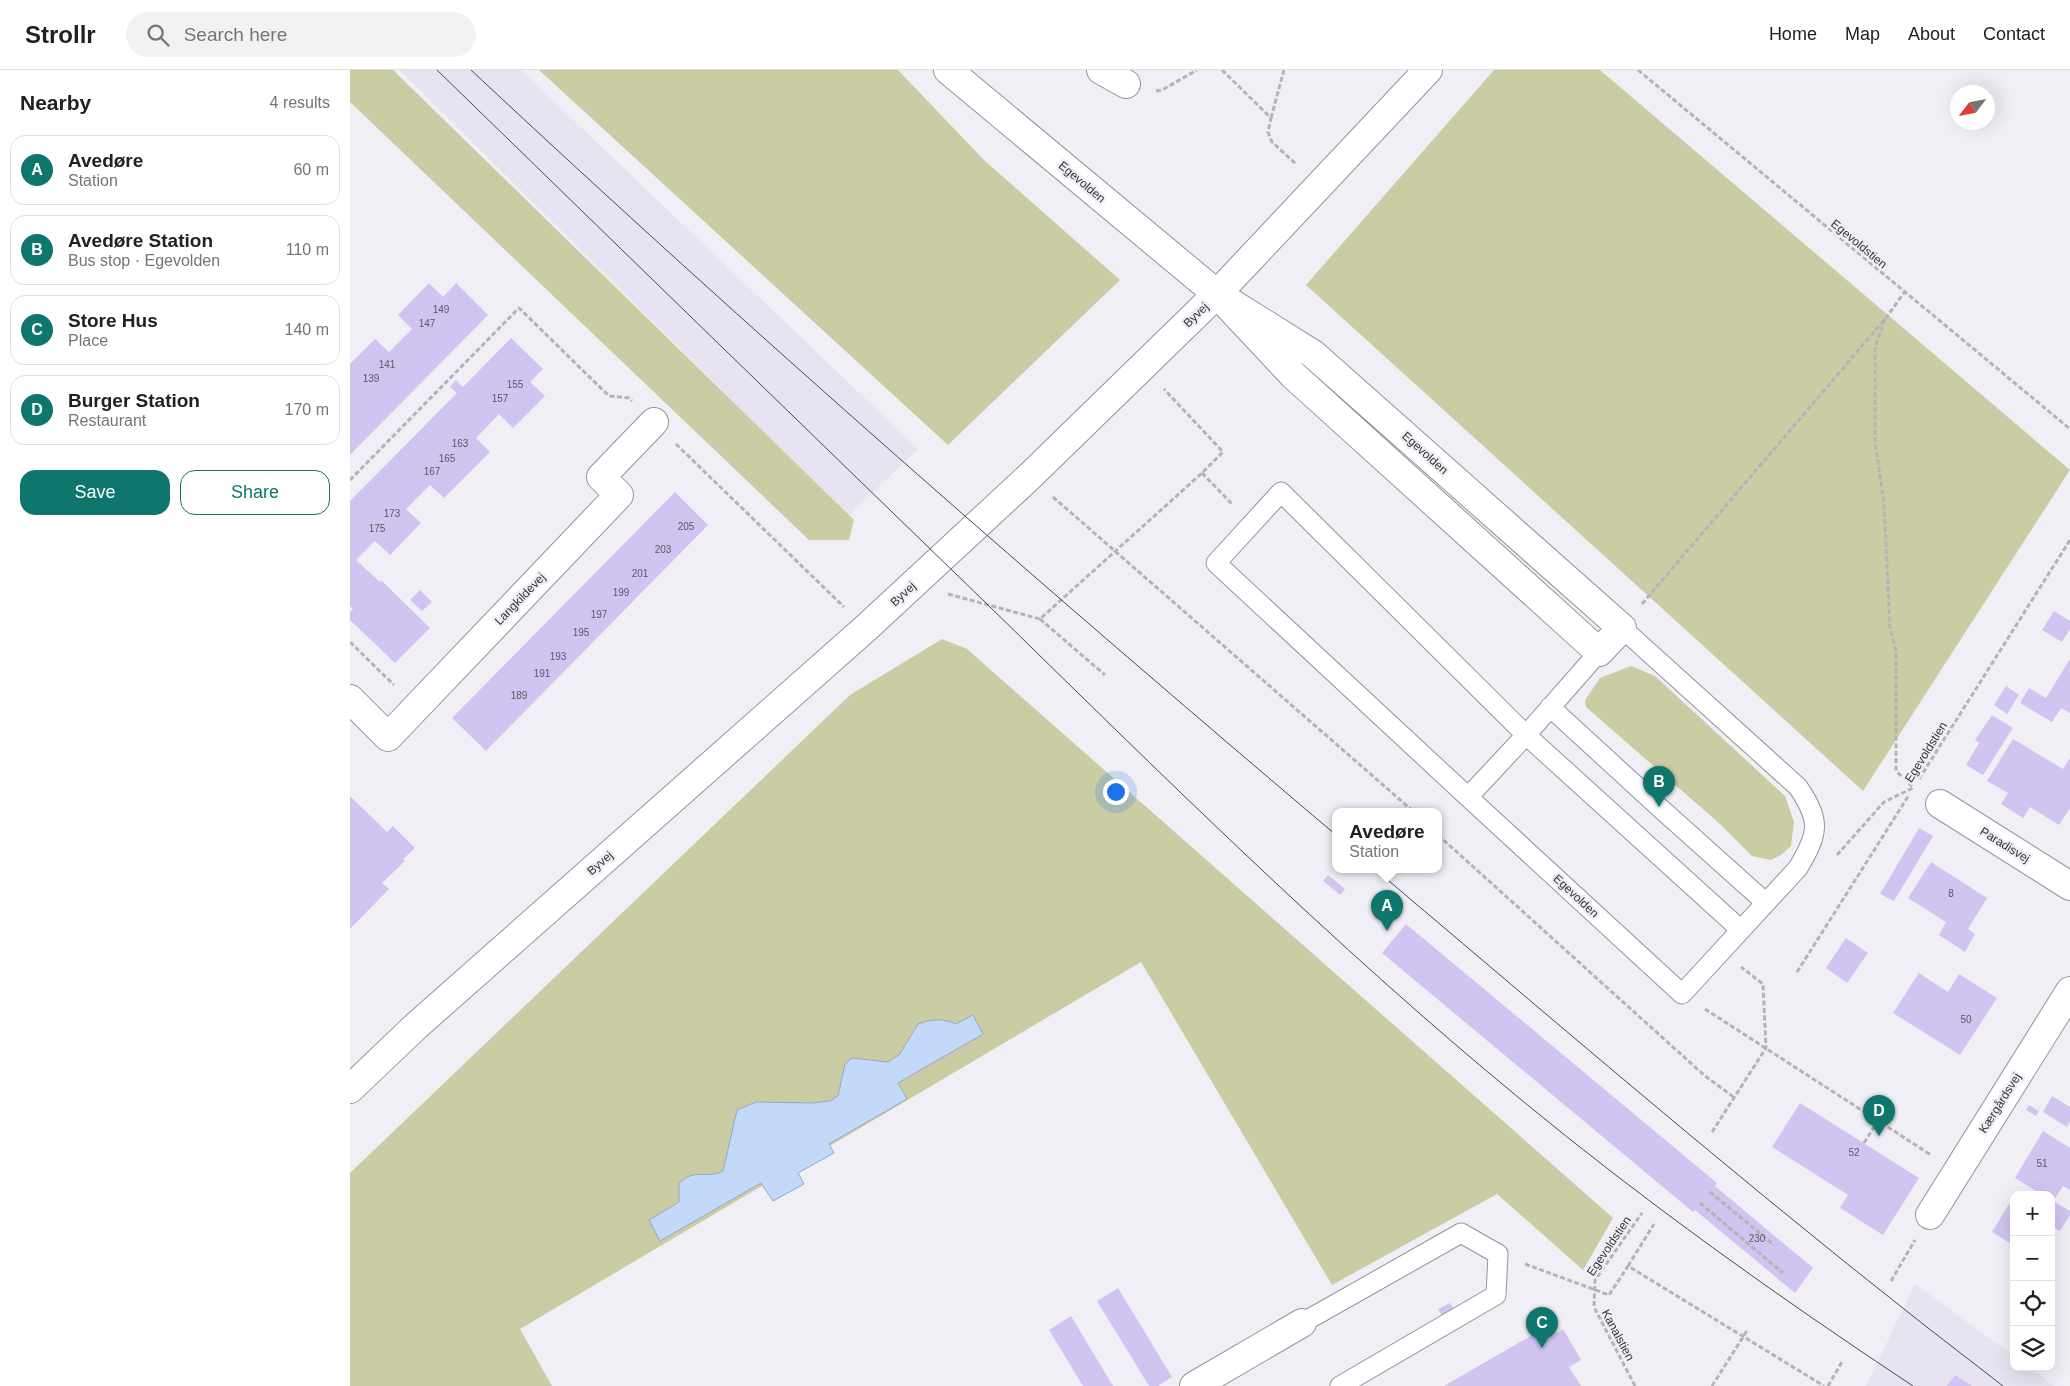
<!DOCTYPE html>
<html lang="en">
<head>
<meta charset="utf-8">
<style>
  :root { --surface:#fff; --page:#f2f2f2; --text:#202124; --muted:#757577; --line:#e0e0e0; --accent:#0f766e }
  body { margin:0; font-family:Arial,sans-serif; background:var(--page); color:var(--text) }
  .controls { position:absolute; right:15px; bottom:15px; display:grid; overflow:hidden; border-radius:10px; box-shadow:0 5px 20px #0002 }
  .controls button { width:45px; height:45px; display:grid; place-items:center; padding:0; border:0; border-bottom:1px solid var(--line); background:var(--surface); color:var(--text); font:25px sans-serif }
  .compass { position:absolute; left:1600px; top:15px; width:45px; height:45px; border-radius:50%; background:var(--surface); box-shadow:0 5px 20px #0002; rotate:238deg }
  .you { position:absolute; left:765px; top:721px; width:18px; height:18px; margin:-12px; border:4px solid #fff; border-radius:50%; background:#1a73e8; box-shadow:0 0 0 8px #1a73e833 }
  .badge { display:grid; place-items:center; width:32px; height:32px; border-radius:50%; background:var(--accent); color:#fff; font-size:16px; font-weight:700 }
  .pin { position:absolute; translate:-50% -41px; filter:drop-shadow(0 1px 2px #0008) }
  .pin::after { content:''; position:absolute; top:26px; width:18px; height:15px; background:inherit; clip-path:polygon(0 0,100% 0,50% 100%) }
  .popup { position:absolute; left:982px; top:738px; width:110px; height:65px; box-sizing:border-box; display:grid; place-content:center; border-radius:10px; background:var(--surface); filter:drop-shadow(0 1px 4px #0005); font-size:16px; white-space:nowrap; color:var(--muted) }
  .popup b { font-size:19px; color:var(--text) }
  .popup::after { content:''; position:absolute; left:50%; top:100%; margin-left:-10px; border:10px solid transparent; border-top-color:var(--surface) }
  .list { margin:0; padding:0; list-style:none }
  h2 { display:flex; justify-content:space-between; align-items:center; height:65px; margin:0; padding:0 20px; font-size:21px }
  h2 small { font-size:16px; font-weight:400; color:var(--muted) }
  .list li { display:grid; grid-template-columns:32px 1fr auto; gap:15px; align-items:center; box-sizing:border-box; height:70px; margin:0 10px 10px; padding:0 10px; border:1px solid var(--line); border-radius:15px }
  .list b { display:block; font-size:19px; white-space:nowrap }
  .list p { margin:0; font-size:16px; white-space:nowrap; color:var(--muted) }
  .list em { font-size:16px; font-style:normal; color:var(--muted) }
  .actions { display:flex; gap:10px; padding:15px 20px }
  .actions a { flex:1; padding:11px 0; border:1px solid var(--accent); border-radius:15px; text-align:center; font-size:18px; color:var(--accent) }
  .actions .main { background:var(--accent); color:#fff }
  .icon { flex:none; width:28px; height:28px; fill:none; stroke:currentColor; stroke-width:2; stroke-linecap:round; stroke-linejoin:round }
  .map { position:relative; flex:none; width:1720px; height:1316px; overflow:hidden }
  header { display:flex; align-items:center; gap:30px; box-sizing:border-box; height:70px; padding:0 25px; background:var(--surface); border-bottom:1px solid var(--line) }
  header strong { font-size:24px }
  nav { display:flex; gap:28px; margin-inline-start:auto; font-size:18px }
  .search { width:350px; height:45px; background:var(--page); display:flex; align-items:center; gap:12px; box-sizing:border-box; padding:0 18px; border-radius:28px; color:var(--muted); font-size:19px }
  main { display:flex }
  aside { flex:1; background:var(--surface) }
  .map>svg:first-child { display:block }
  .built { fill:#e7e3f0 }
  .green { fill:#cacca4 }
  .water { fill:#c3d9f9; stroke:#98a7be }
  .building { fill:#d1c4f1 }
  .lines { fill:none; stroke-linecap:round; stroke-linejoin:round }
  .service-casing { stroke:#959399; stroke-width:21 }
  .minor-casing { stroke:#959399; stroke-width:30 }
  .tertiary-casing { stroke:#959399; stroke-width:30 }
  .path { stroke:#b5b3b8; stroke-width:3; stroke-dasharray:5 2.5; stroke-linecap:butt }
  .service { stroke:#fff; stroke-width:19 }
  .minor { stroke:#fff; stroke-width:28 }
  .tertiary { stroke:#fff; stroke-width:28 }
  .tram { stroke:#4b4a4c; stroke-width:1 }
  .labels { text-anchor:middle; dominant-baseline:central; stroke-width:5; stroke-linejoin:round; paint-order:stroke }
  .number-label { font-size:10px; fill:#5b5764 }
  .street-label { font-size:12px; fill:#343335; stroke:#f1eff6 }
</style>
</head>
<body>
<header>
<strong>Strollr</strong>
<div class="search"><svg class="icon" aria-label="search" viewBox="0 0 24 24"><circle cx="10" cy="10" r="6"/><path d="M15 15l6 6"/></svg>Search here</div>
<nav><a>Home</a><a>Map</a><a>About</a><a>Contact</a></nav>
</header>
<main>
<aside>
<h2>Nearby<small>4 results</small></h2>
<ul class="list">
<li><span class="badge">A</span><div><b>Avedøre</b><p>Station</p></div><em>60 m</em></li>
<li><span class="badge">B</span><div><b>Avedøre Station</b><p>Bus stop · Egevolden</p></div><em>110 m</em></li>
<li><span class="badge">C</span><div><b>Store Hus</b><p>Place</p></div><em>140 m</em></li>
<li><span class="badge">D</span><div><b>Burger Station</b><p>Restaurant</p></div><em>170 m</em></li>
</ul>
<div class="actions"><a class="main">Save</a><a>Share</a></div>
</aside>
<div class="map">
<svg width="1720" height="1316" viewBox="0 0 1720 1316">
  <rect width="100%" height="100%" fill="#f1eff6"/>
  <path class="built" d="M50,0h121l397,379 -70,67z
    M1565,1214l99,72v11h15l25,19h-188z"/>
  <path class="green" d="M0,0h43l461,450 -5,20h-40l-459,-438z
    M189,0h359l86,90 136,120 -172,165z
    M1144,0h106l470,400 -207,321 -557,-506z
    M592,569l25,10 646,569 -30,52 -86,-76 -165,91 -191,-323 -621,367 32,57h-202v-213l500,-478z
    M1281,596l24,10 130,120 9,26 -3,24 -10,9 -10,5 -19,-4 -32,-32 -134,-117 -1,-7 15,-22z"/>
  <path class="water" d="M623,945l10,19 -85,49 9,16 -78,45 5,9 -36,20 6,11 -31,17 -12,-18 -101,58 -11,-21 30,-18v-19c18,-16 26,-3 44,-12l14,-61 19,-8 56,1 18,-2 8,-5 7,-32 7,-6 36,4 11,-7 19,-31c14,-5 24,-6 38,0z"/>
  <path class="building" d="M79,213l14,14 13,-14 32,32 -138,140v-91l25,-25 14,13 23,-23 -14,-14z
    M161,268l32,31 -13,13 15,14 -32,32 -14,-14 -23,24 14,14 -46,46 -14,-13 -24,24 15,14 -31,32 -15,-14 -19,19 24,22 1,-2 49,48 -35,35 -45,-43v-8l3,-3 -3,-3v-105l107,-108 -7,-6 6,-7 7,7z
    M325,422l33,33 -222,226 -34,-33z
    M70,520l12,12 -10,9 -12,-11z
    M1704,541l16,10v8l-8,13 -20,-12z
    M1720,589v54l-9,-5 -9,14 -32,-19 9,-15 17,10z
    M1656,616l13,9 -12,19 -13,-9z
    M1642,645l21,13 -30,47 -17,-10 13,-22 -4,-3z
    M1663,669l50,30 7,-11v50l-11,17 -29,-18 -7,11 -22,-14 7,-11 -21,-12z
    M0,726l37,36 6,-6 22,22 -12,11 2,2 -23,22 7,6 -39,40z
    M1569,758l14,8 -39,65 -14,-7z
    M1581,792l56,36 -19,31 7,5 -10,18 -26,-17 7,-13 -38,-24z
    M978,805l17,14 -5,6 -17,-14z
    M1056,854l311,259 -2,3 98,82 -18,25 -100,-83 -2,2 -311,-259z
    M1496,868l22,15 -21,30 -21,-15z
    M1569,903l29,19 11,-18 38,24 -37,57 -67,-42z
    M1702,1026l18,11v14l-3,6 -24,-15z
    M1450,1033l119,75 -36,57 -43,-27 8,-13 -76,-48z
    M1679,1035l10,6 -3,5 -10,-6z
    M1693,1061l27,17v42l-7,-4 -10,15 17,10v4l-10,16 -9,-5v-31h-19l3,-5 -20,-12z
    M1659,1134l5,3 -1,38 -21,-13z
    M768,1218l54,89 -14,9h-9l-52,-85z
    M1100,1233l4,6 -12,7 -4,-7z
    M721,1246l42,70h-30l-34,-56z
    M1196,1257l6,9 11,-7 18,31 -12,7 12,19h-137z
    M1605,1305l17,11h-25z"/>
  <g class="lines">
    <g class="service-casing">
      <path id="service" d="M1249,582l-73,83 -58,62 214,197 116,-126c21,-35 23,-47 0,-81l-176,-159
        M1200,637l109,100 106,95
        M1118,727l-252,-234 65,-71 245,243 215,195
        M952,1253l159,-90 37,21 -2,41 -156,91"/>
    </g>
    <g class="minor-casing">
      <path id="minor" d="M751,0l25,14
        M867,224l96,60 309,274 -23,24 -306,-277z
        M0,629l38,38 231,-242 -18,-18 53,-55
        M1590,734l130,82
        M1580,1145l140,-224
        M844,1316l108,-63"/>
    </g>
    <g class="tertiary-casing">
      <path id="tertiary" d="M598,0l269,224
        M0,1019l65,-62 451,-399 164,-152 187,-182 211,-224"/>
    </g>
    <path class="path" d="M872,0l49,48 -3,14 4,10 25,23
      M1288,0l432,359
      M806,21l6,-1 35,-20
      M921,48l13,-48
      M1535,249l-10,28v95l9,61 6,124 6,25v119l18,17
      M326,374l168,163
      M852,403l31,32
      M0,410l169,-172 90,88 20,2 3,3
      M703,427l361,315
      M598,524l92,25 162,-146 21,-21 -59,-63
      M1292,534l243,-285 19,-26
      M690,549l65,56
      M0,572l44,43
      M1569,709l151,-239
      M1088,765l267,241 30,22
      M1487,785l47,-53 29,-14
      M1447,902l112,-177
      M1355,939l226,146
      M1362,1062l54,-84 -3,-64 -22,-17
      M1514,1073l14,-22
      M1360,1122l64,53
      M1350,1133l83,70
      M1175,1194l84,31 19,-29 196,120
      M1278,1196l26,-42
      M1541,1211l24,-41
      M1285,1316l-41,-79 1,-27 47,-67
      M1362,1316l36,-57
      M1478,1316l15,-26"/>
    <use href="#service" class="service"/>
    <use href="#minor" class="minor"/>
    <use href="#tertiary" class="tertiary"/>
    <path class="tram" d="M87,0c183,178 366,356 550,534 173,169 345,340 532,494 126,104 258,198 394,288
      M121,0c281,263 571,516 865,765
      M1026,800c207,175 412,352 627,516"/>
  </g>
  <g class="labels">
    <g class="number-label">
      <text x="91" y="239">149</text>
      <text x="77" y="253">147</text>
      <text x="37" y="294">141</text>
      <text x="21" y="308">139</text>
      <text x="165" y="314">155</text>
      <text x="150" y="328">157</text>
      <text x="110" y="373">163</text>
      <text x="97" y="388">165</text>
      <text x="82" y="401">167</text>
      <text x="42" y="443">173</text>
      <text x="336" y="456">205</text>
      <text x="27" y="458">175</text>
      <text x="313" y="479">203</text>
      <text x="290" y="503">201</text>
      <text x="271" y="522">199</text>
      <text x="249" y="544">197</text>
      <text x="231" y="562">195</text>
      <text x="208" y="586">193</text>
      <text x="192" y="603">191</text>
      <text x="169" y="625">189</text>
      <text x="1601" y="823">8</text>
      <text x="1616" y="949">50</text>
      <text x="1504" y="1082">52</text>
      <text x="1692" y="1093">51</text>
      <text x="1407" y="1168">230</text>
    </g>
    <g class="street-label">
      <text transform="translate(732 112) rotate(40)">Egevolden</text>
      <text transform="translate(1509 174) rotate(40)">Egevoldstien</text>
      <text transform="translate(846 245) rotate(-44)">Byvej</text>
      <text transform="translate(1075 383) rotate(42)">Egevolden</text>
      <text transform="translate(553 524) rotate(-43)">Byvej</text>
      <text transform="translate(170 529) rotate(-46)">Langkildevej</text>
      <text transform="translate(1576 682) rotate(-58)">Egevoldstien</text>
      <text transform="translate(1655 775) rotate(32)">Paradisvej</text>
      <text transform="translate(250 793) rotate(-41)">Byvej</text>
      <text transform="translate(1226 826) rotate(43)">Egevolden</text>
      <text transform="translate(1650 1033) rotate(-58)">Kærgårdsvej</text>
      <text transform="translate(1259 1176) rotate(-56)">Egevoldstien</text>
      <text transform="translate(1268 1265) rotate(62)">Kanalstien</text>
    </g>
  </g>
</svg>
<div class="controls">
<button>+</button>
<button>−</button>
<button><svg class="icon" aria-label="locate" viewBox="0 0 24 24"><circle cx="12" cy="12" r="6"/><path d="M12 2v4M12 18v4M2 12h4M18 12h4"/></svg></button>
<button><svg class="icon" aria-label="layers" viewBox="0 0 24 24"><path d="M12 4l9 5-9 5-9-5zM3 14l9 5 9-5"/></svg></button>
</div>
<svg class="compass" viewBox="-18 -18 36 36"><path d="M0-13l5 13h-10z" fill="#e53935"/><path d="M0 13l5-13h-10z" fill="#757577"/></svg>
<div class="you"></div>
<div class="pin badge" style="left:1037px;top:861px">A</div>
<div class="popup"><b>Avedøre</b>Station</div>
<div class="pin badge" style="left:1309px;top:737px">B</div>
<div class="pin badge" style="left:1192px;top:1278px">C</div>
<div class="pin badge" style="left:1529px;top:1066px">D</div>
</div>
</main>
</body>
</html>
